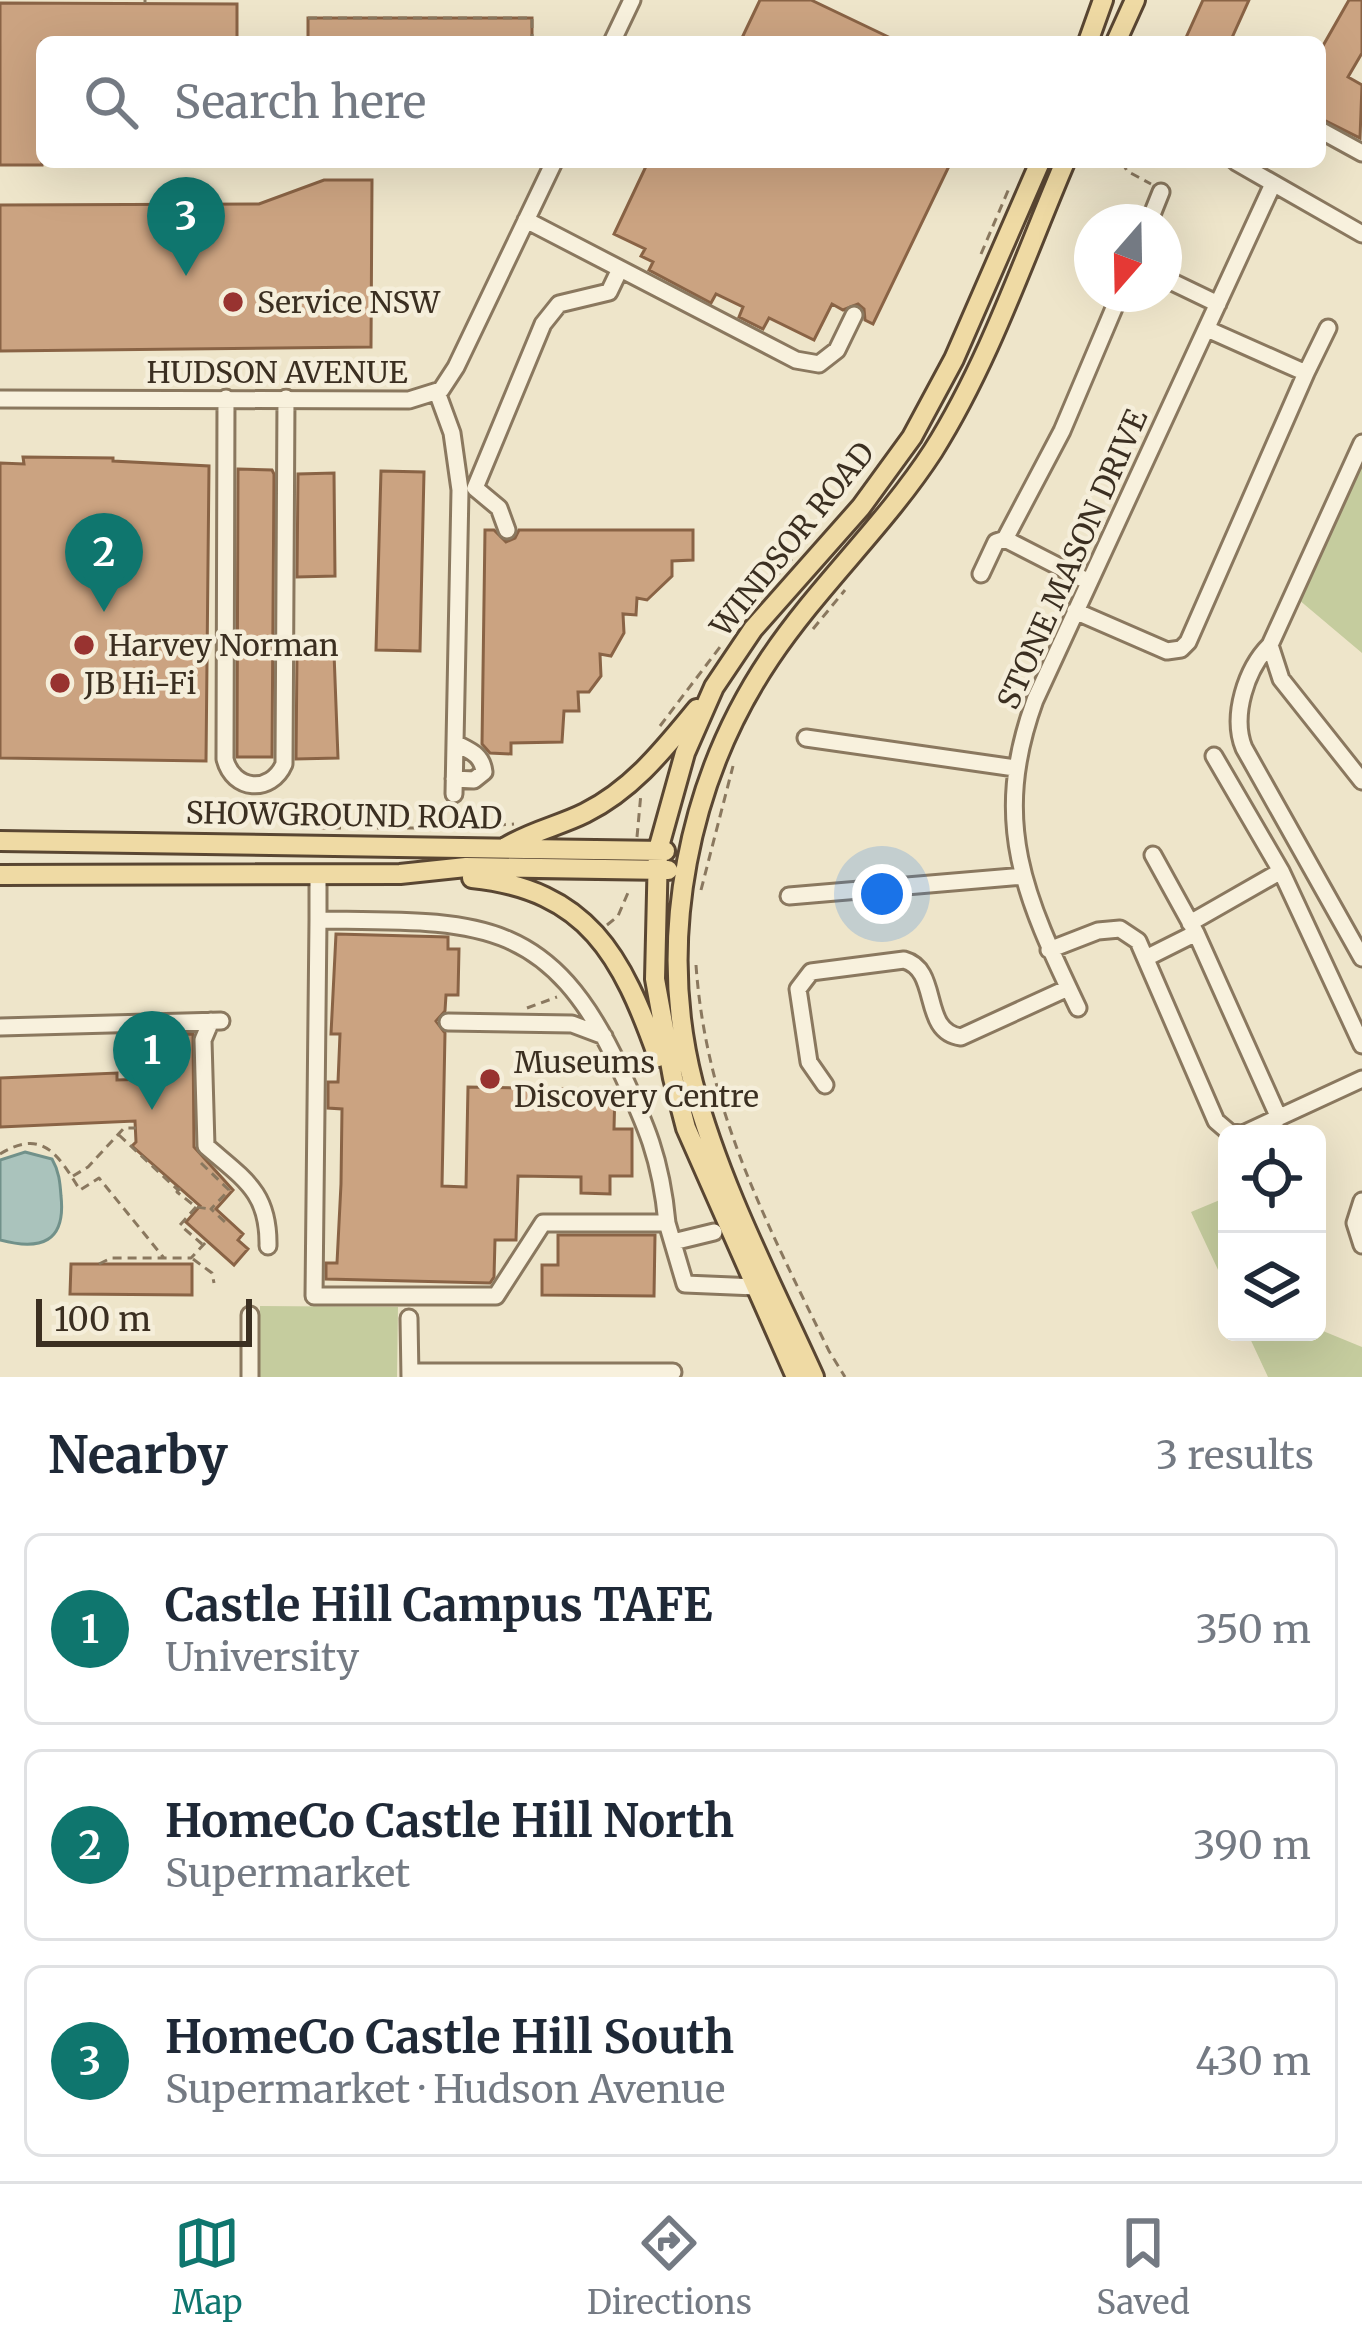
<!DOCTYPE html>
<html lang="en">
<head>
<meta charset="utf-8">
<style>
  :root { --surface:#fff; --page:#f2f2f3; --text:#1f2937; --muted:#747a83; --line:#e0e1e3; --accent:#0f766e }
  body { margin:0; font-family:Merriweather,serif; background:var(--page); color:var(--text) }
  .controls { position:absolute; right:36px; bottom:36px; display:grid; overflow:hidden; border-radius:18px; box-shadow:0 12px 48px #0002 }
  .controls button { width:108px; height:108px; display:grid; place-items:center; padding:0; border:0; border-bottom:3px solid var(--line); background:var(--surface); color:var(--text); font:60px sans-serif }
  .compass { position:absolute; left:1074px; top:204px; width:108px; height:108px; border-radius:50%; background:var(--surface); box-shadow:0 12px 48px #0002; rotate:200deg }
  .scale { position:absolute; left:36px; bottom:30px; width:216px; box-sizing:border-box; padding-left:12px; border:6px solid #3b2f21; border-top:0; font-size:33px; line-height:42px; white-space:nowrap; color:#3b2f21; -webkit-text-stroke:9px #f5eeda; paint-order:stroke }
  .you { position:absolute; left:882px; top:894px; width:42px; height:42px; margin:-30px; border:9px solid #fff; border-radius:50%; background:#1a73e8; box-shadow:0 0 0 18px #1a73e833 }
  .badge { display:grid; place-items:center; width:78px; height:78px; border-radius:50%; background:var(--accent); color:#fff; font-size:39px; font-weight:700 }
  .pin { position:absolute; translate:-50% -99px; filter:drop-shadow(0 3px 6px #0008) }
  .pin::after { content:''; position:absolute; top:63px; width:42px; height:36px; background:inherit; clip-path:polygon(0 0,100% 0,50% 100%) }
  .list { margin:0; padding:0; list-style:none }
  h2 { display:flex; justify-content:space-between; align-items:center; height:156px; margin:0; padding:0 48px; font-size:51px }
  h2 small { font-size:39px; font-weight:400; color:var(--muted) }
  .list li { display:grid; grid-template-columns:78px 1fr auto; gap:36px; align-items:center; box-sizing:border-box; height:192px; margin:0 24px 24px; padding:0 24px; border:3px solid var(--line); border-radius:18px }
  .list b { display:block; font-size:45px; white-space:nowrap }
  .list p { margin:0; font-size:39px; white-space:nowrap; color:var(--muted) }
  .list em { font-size:39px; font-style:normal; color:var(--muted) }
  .icon { flex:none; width:66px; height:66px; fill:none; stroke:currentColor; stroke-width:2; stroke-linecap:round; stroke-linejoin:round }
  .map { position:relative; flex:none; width:1362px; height:1377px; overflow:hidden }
  .search { position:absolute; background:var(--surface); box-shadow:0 12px 48px #0002; left:36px; right:36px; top:36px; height:132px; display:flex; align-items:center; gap:30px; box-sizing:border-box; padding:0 42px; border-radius:18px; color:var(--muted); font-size:45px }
  .sheet { height:804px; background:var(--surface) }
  nav { display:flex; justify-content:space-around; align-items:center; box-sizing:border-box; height:168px; border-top:3px solid var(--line); background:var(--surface); font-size:33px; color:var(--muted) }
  nav a { display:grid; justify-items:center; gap:6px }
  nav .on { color:var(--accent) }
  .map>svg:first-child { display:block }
  .green { fill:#c5cc9e }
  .water { fill:#aac3bc; stroke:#71918a; stroke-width:3 }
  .building { fill:#cba381; stroke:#896345; stroke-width:3 }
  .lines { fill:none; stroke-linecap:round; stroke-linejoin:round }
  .minor-casing { stroke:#8a785f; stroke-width:21 }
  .major-casing { stroke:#594632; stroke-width:24 }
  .path { stroke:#8a785f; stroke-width:3; stroke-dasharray:9 6; stroke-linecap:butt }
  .minor { stroke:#f8f1dd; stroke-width:15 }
  .major { stroke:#efdaa4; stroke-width:18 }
  .poi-dot { fill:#983330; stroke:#f5eeda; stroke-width:4.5 }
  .labels { text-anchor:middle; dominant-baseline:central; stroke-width:9; stroke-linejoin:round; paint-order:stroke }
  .poi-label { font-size:30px; fill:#3b2f21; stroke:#f5eeda; text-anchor:start }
  .street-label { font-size:30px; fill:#3b2f21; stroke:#f5eeda }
</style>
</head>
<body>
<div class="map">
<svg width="1362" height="1377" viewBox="0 0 1362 1377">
  <rect width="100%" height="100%" fill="#eee5ca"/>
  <path class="green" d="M1362,443v210l-70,-59z
    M1227,1197v92l-36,-77z
    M260,1306l138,1 -1,70h-137z
    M1317,1316l6,15 39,16v30h-94l-21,-45h70z"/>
  <path class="water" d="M25,1152l27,7c7,12 8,23 9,37 5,46 -20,55 -61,44v-80z"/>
  <path class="building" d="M760,0h51l88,42h-159z
    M1203,0h46l-19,42h-46z
    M1349,0h13v53l-14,24 14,8 -2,53 -40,-20v-67z
    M0,3l237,1v38h-195v123h-42z
    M308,18h224v24h-224z
    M648,162h303l-78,162 -8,-4 -1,-11 -6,-5 -15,6 -11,-6 -18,36 -45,-22 -6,11 -24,-12 4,-10 -27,-13 -5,9 -62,-33 4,-8 -12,-6 4,-7 -31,-15z
    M324,180h48l-1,167 -371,4v-146l259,-1z
    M23,457l90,1v3l96,5 -3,295 -206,-3v-295l24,1z
    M238,469l34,1 2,4 -2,283h-35z
    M381,471l43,1 -4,179 -44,-1z
    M334,473l1,103 -38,1 1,-103z
    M485,530h9l12,12 9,-4 4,-8h174v30l-21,1v15l-25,24 -10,-2 -1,17 -13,-1 1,19 -13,23 -11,-2 1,22 -12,16h-11l1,19h-15l-2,31 -51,1v11l-21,-1 -8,-9z
    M334,653l4,105 -42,1 1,-105z
    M336,934l112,3v12h11l-1,46h-12l-1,16 -9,10 9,12 -3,153 24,1 2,-100 147,3 -1,39h18v47h-22v18l-29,-1v-16l-63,-1 -2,64h-21l-1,37 -4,6 -164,-4v-16h11l4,-79 1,-75 -14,-1v-26h10l2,-48h-9z
    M193,1034l1,113 39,43 -17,19 27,25 -5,6 10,9 -14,16 -48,-43 14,-16 -68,-60 4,-4 -1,-21 -135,6v-49l117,-5v7l31,-1 -1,-44z
    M558,1235h97l-1,61 -112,-1v-30h16z
    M71,1264h121v31l-122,-1z"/>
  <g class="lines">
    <g class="minor-casing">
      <path id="minor" d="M612,42l20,-42
        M1320,130l42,23
        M1236,162l126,72
        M526,220l270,140 23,4 18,-14 17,-35
        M1149,222l12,-30
        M1164,278l54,26
        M1306,373l22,-45
        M437,392l15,41 8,57 -6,304
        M226,398l-1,361c8,32 46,35 59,5l2,-366
        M0,399l409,1 32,-10 15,-23 98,-205
        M1362,443l-92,202c-24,24 -39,71 -26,103l118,210
        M507,530l-8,-22 -24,-20 68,-164 16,-20 50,-12 11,-23
        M1005,539l57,-108 58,-137
        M981,574l15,-32 9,-3 84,43
        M1075,611l92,40 14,-2 7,-7 118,-269 -99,-44
        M1270,645l11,34 81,102
        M806,738l209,30
        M1214,756l67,115 81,174
        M454,779l20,1 10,-8c-2,-18 -14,-21 -29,-29
        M1153,855l43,78 83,185
        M789,896l234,-20
        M318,920l-4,376h182l47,-73h124c-6,-65 -21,-98 -48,-156 -72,-155 -148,-145 -301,-147v-46
        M1190,923l91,-52
        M1049,950l49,-19 22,-2 18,12 78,180 14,12 13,1
        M1146,958l50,-25
        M1078,1008c-53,-111 -88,-185 -43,-308l238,-516
        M211,1021l-8,19 3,106c38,33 63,46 62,100
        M448,1022l124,2 32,12
        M0,1027l221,-6
        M825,1085l-16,-23 -11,-73 13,-17 93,-12c37,10 16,72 57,77l107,-49
        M1243,1134l119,-55
        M1362,1201l-7,22 7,22
        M667,1223l18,61 71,3
        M673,1242l41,-10
        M250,1315v62
        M409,1318l1,59
        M410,1372h263"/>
    </g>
    <g class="major-casing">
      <path id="major" d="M1088,42l15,-42
        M1116,42l19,-42
        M0,841l665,10
        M506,847c26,-16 53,-21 79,-34 48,-24 79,-64 112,-104
        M0,875l400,-1 66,-7 202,3
        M472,878c116,12 150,78 186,179
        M796,1377l-110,-249 -13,-50 -18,-99 3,-129 27,-97 29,-66 39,-58 108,-122 51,-70 42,-78 86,-197
        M814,1377c-43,-95 -94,-192 -121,-294 -37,-144 -5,-303 77,-425 49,-73 115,-133 163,-207 56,-89 91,-193 132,-289"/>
    </g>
    <path class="path" d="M145,3v-3
      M308,18h224v24
      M1122,162l5,9 24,13
      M981,254l29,-68
      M766,588l42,-47
      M813,629l32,-39
      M660,726l60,-79
      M302,828h157l55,-4
      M637,837l4,-44
      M701,890l32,-124
      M607,925l11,-9 12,-28
      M696,965c10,144 71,259 133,386l16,26
      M527,1008l30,-11
      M119,1135l59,55
      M0,1154c44,-27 59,3 80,36l19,-12 65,80
      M201,1163l28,27 -18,19 14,13 -4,3
      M73,1176l15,-9 36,-39h12
      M180,1188l-3,4 19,15 14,2
      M196,1207l-16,18 22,19
      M193,1259l19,14 2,10
      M99,1264l12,-6h80l16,-17"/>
    <use href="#minor" class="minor"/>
    <use href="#major" class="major"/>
  </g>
  <g class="poi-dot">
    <circle cx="233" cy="302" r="12"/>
    <circle cx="84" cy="645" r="12"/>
    <circle cx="60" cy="683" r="12"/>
    <circle cx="490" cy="1079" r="12"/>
  </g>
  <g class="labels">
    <g class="poi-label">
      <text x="257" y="302">Service NSW</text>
      <text x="108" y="645">Harvey Norman</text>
      <text x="84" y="683">JB Hi-Fi</text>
      <text x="514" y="1062">Museums<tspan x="514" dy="34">Discovery Centre</tspan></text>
    </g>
    <g class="street-label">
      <text x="277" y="372">HUDSON AVENUE</text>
      <text transform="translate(792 539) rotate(-51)">WINDSOR ROAD</text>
      <text transform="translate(1072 559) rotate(-66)">STONE MASON DRIVE</text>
      <text transform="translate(344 815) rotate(1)">SHOWGROUND ROAD</text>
    </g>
  </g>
</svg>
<div class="controls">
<button><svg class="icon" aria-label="locate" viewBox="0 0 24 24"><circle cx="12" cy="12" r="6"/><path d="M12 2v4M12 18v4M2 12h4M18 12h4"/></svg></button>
<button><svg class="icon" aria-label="layers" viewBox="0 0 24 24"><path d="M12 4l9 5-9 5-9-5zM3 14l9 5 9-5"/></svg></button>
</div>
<svg class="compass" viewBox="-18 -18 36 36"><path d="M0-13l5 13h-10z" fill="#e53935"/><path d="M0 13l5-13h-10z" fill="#747a83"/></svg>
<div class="scale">100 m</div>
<div class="you"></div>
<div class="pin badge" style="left:152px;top:1110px">1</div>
<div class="pin badge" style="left:104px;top:612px">2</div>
<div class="pin badge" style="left:186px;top:276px">3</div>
<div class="search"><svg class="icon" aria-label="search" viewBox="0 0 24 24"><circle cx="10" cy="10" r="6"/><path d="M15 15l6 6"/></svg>Search here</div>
</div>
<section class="sheet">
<h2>Nearby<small>3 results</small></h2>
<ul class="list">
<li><span class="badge">1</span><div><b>Castle Hill Campus TAFE</b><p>University</p></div><em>350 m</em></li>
<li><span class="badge">2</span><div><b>HomeCo Castle Hill North</b><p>Supermarket</p></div><em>390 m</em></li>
<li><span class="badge">3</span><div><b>HomeCo Castle Hill South</b><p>Supermarket · Hudson Avenue</p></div><em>430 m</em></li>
</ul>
</section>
<nav>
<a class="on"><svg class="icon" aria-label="map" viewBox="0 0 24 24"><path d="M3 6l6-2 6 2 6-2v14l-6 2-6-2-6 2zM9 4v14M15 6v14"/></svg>Map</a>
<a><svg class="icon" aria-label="directions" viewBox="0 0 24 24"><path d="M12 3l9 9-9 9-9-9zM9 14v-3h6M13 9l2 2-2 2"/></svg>Directions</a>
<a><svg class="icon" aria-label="saved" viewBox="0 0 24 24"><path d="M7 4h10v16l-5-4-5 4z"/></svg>Saved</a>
</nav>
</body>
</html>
